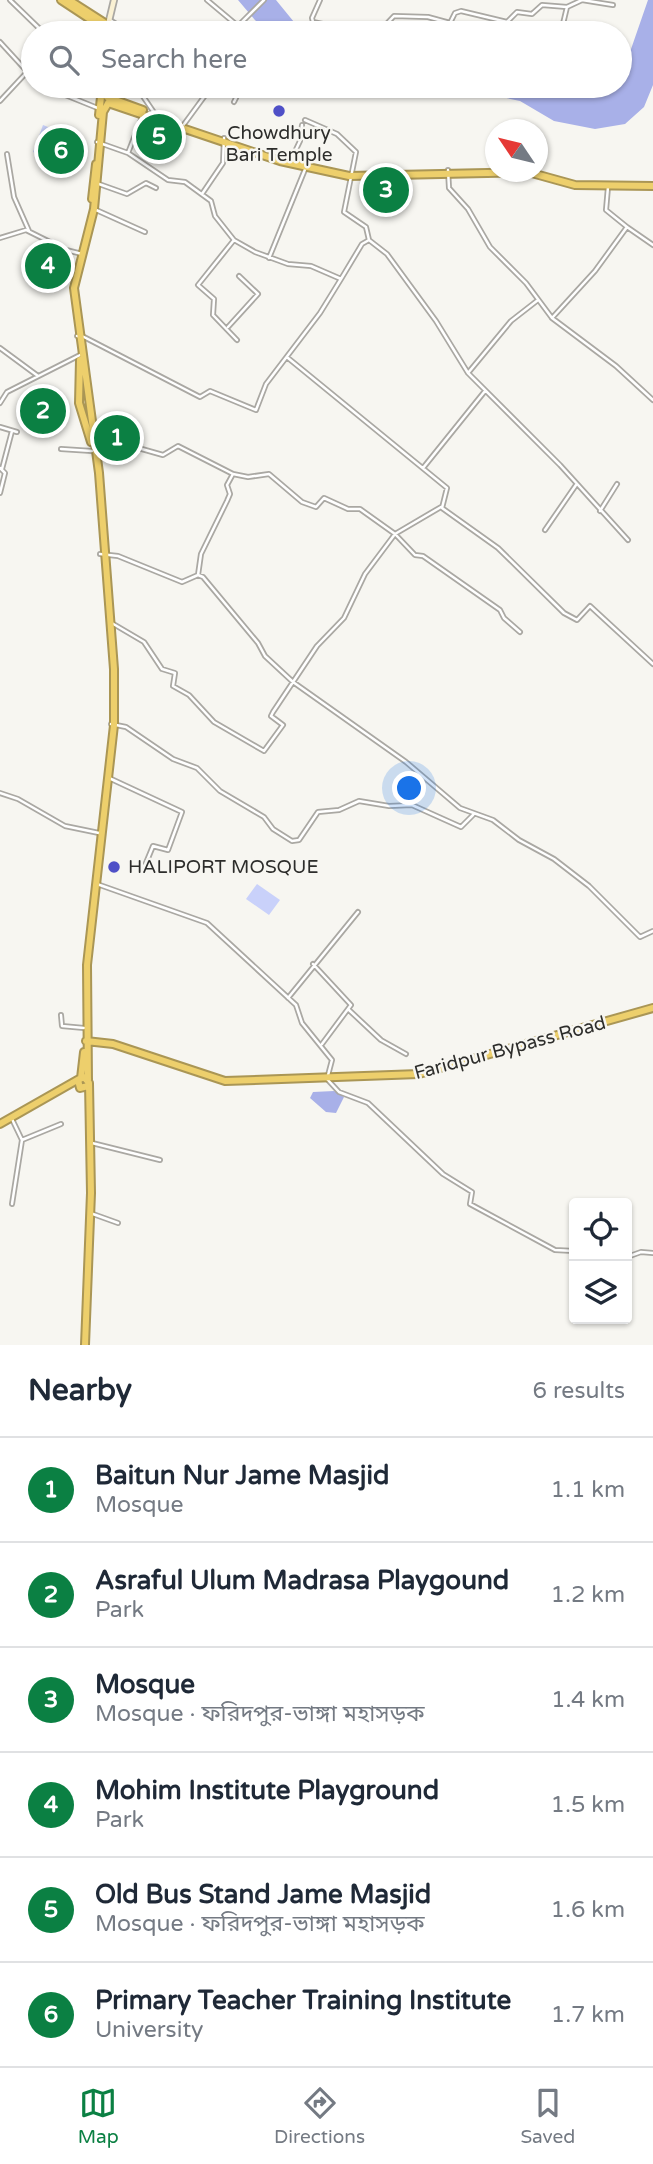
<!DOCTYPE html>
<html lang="en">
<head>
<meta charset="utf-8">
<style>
  :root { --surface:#fff; --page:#f6f6f7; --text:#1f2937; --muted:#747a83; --line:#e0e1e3; --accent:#0b8043 }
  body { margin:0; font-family:"Varela Round","Noto Sans Bengali",sans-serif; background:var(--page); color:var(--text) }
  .controls { position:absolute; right:21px; bottom:21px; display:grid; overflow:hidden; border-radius:7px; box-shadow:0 2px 5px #0004 }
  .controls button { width:63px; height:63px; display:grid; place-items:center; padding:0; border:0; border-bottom:2px solid var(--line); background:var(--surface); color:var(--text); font:35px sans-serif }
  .compass { position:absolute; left:485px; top:119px; width:63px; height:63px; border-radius:50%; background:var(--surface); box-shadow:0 2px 5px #0004; rotate:305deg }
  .you { position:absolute; left:410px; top:789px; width:24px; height:24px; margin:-18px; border:5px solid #fff; border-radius:50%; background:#1a73e8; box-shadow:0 0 0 10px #1a73e833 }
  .badge { display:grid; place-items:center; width:46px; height:46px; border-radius:50%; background:var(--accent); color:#fff; font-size:23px; font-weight:700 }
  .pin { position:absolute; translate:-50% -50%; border:4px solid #fff; box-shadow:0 2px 7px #0006 }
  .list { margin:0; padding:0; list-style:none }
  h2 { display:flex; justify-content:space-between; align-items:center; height:91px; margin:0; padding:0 28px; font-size:30px }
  h2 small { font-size:23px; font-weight:400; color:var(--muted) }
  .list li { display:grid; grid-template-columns:46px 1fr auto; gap:21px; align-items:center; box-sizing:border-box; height:105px; padding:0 28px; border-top:2px solid var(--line) }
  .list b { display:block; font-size:26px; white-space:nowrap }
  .list p { margin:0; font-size:23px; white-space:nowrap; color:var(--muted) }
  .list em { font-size:23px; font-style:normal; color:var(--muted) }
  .icon { flex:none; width:38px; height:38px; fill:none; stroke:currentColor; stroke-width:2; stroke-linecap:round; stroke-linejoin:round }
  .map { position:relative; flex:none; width:653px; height:1345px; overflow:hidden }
  .search { position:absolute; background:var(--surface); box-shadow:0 2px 5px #0004; left:21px; right:21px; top:21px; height:77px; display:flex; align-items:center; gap:18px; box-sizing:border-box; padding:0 24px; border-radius:38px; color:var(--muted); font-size:26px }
  .sheet { height:721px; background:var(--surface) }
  nav { display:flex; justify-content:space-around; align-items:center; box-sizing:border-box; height:98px; border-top:2px solid var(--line); background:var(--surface); font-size:19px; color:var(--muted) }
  nav a { display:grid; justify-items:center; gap:4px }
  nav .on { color:var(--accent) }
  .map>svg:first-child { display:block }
  .green { fill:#c9d1fa }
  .water { fill:#a8b0e8 }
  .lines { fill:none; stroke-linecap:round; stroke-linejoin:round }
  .street-casing { stroke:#aaa8a3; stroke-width:6 }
  .secondary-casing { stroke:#aaa8a3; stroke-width:8 }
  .highway-casing { stroke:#aa9655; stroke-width:10 }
  .street { stroke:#fff; stroke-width:2.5 }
  .secondary { stroke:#faf1d3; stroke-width:4.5 }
  .highway { stroke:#edcf6c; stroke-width:6 }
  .poi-dot { fill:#4f50c7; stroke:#f7f6f1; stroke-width:2.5 }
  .labels { text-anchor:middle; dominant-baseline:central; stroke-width:5; stroke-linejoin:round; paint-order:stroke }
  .poi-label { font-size:19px; fill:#2d2d2b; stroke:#f7f6f1 }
  .street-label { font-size:19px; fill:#2d2d2b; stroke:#f7f6f1 }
</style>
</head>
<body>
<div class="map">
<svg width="653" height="1345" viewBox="0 0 653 1345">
  <rect width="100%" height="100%" fill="#f7f6f1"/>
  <path class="green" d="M43,125l25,10 -11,26 -24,-9z
    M42,244l24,11 -10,35 -28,-12z
    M257,884l23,16 -11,15 -23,-16z"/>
  <path class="water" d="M238,0h38l27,33h-37z
    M648,0h5v85l-9,22 -19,17 -30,5 -41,-8 -34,-20 -70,-15h170v-29l10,-5z
    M334,1091l10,6 -8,16 -10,-1 -16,-14 3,-6z"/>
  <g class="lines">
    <g class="street-casing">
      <path id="street" d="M10,0l34,33
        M207,0l31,26
        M320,0l-8,18 1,4 53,11
        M110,20l21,13
        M562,28l5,-21
        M241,33l-3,-7 26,-26
        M378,33l16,-17 34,1 22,6 5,-10 6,-2 46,11 10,-10 15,2 10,-9 25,2 15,-7 31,5
        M0,42l33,36
        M43,86l57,23
        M136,86l19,28
        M234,86l5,6 -5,10
        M0,101l27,-29
        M305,120l32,14 19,18 -12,60 22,15 3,13 18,14 49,67 32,52 92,92 68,75
        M182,127l30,-41
        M128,153l14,-36
        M7,154l7,43 15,34
        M291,160l9,-19 2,-16
        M448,170l1,18 19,21 22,38 36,36 26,35 43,-47 32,-44 -21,-17 2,-23
        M99,184l28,10 19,-11 10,5
        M202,194l21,-31 1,-25
        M94,209l51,23
        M627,227l26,18
        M0,238l26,-8 40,20 16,4
        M234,240l-36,45 16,14 -1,16 24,25
        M269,258l37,-91
        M341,279l21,-35 7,-4
        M552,318l64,48 37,34
        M228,327l30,-33 -19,-18
        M77,336l7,1 116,60 10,-6 46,19 10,-26 54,-71 21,-34 -30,-13 -23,-2 -33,-12 -21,-12 -19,-24 -4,-15 -26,-19 -17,-2 -40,-27 -31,-11
        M0,348l38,28
        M288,358l159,130 -5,20 56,40 66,65 13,7 13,-14 63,58
        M468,373l43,-52 27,-21
        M0,403l7,-11 75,-38
        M0,427l17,5
        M94,439l23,3 46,13 15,-9 55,28 15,3 21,-3 33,28 14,5 8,-9 24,11h12l35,25 46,-27
        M61,449l31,2
        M0,468l5,5 -5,20
        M423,468l62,-77
        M2,469l10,-38
        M600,511l17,-27
        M545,530l31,-45
        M100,554l18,2 64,26 16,-7 5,2 55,66 7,13 28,26 113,80 54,46 33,12 26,20 35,19 35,27 51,51 13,-6
        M198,575l3,-21 26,-53 3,-7 -3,-9 6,-11
        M110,622l34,20 18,27 13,4 -2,13 16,9 25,27 50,29 19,-26 -12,-9 2,-4 44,-66 27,-28 21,-44 30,-40 20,21 8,1 77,54 4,8 16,14
        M111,724l15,3 47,32 24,9 23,23 44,26 9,12 19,12 7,-1 19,-28 21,-2 20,-9 30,5 23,-1 49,22 12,-12
        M109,778l73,34 -14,38 -15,-4 -7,17
        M0,793l18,6 47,27 34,7
        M97,884l110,39 89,82 6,18 30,37 -5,19 12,13 29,11 75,71 29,18 -2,12 85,46 19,1
        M313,964l38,41 -29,39
        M288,998l70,-86
        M349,1010l32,30 25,14
        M61,1015l1,11 22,2
        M11,1117l11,23 39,-16
        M92,1143l68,17
        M12,1204l10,-64
        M93,1214l25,9
        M627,1257l14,-5 12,1"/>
    </g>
    <g class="secondary-casing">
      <path id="secondary" d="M108,25l6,-25"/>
    </g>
    <g class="highway-casing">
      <path id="highway" d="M61,0l47,31
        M69,0l39,25v7
        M107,97l36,13
        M108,103l172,58 69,15 179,-4 47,13 78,1
        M99,115l3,-27
        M92,199l4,-35
        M80,360l-1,43 12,39
        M86,1041l27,3 112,37 194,-7 234,-66
        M81,1078l3,-26
        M88,1080l-1,-115 27,-240v-56l-15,-196 -25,-185 20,-79 9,-97 7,-12 -5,-14
        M0,1124l79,-45
        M85,1345l6,-152 -2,-110 -5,-6 -6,3 2,8 8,-2"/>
    </g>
    <use href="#street" class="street"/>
    <use href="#secondary" class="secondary"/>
    <use href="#highway" class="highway"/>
  </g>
  <g class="poi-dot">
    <circle cx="279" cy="111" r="7"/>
    <circle cx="114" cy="867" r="7"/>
  </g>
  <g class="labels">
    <g class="poi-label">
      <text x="279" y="133">Chowdhury<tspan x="279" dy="22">Bari Temple</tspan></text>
      <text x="128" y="867" text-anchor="start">HALIPORT MOSQUE</text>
    </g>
    <g class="street-label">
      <text transform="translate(510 1048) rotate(-15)">Faridpur Bypass Road</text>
    </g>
  </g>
</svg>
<div class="controls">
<button><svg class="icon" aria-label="locate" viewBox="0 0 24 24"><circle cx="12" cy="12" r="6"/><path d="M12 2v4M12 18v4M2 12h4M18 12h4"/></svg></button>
<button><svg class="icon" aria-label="layers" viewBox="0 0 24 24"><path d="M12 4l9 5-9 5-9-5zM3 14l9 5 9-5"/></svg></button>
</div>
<svg class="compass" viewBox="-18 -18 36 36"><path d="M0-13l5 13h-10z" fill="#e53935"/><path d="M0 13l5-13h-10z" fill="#747a83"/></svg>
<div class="you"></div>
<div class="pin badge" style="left:117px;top:438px">1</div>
<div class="pin badge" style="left:43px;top:411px">2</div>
<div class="pin badge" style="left:386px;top:190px">3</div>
<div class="pin badge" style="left:48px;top:266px">4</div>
<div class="pin badge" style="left:159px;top:137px">5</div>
<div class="pin badge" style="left:61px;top:151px">6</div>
<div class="search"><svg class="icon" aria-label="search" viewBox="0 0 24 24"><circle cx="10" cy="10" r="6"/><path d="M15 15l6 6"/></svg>Search here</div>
</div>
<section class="sheet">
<h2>Nearby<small>6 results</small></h2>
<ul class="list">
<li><span class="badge">1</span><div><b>Baitun Nur Jame Masjid</b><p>Mosque</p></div><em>1.1 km</em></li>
<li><span class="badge">2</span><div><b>Asraful Ulum Madrasa Playgound</b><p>Park</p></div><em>1.2 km</em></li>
<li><span class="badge">3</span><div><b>Mosque</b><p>Mosque · ফরিদপুর-ভাঙ্গা মহাসড়ক</p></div><em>1.4 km</em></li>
<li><span class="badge">4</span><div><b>Mohim Institute Playground</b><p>Park</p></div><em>1.5 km</em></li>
<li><span class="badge">5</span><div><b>Old Bus Stand Jame Masjid</b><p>Mosque · ফরিদপুর-ভাঙ্গা মহাসড়ক</p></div><em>1.6 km</em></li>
<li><span class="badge">6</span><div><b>Primary Teacher Training Institute</b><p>University</p></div><em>1.7 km</em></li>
</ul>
</section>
<nav>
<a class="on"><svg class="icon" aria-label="map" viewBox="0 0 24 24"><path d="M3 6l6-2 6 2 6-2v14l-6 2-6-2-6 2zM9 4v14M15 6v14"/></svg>Map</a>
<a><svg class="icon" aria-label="directions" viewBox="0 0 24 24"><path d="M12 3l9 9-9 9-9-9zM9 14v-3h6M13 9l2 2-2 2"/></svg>Directions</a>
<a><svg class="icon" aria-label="saved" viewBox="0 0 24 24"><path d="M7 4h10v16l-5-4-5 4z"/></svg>Saved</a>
</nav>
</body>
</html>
